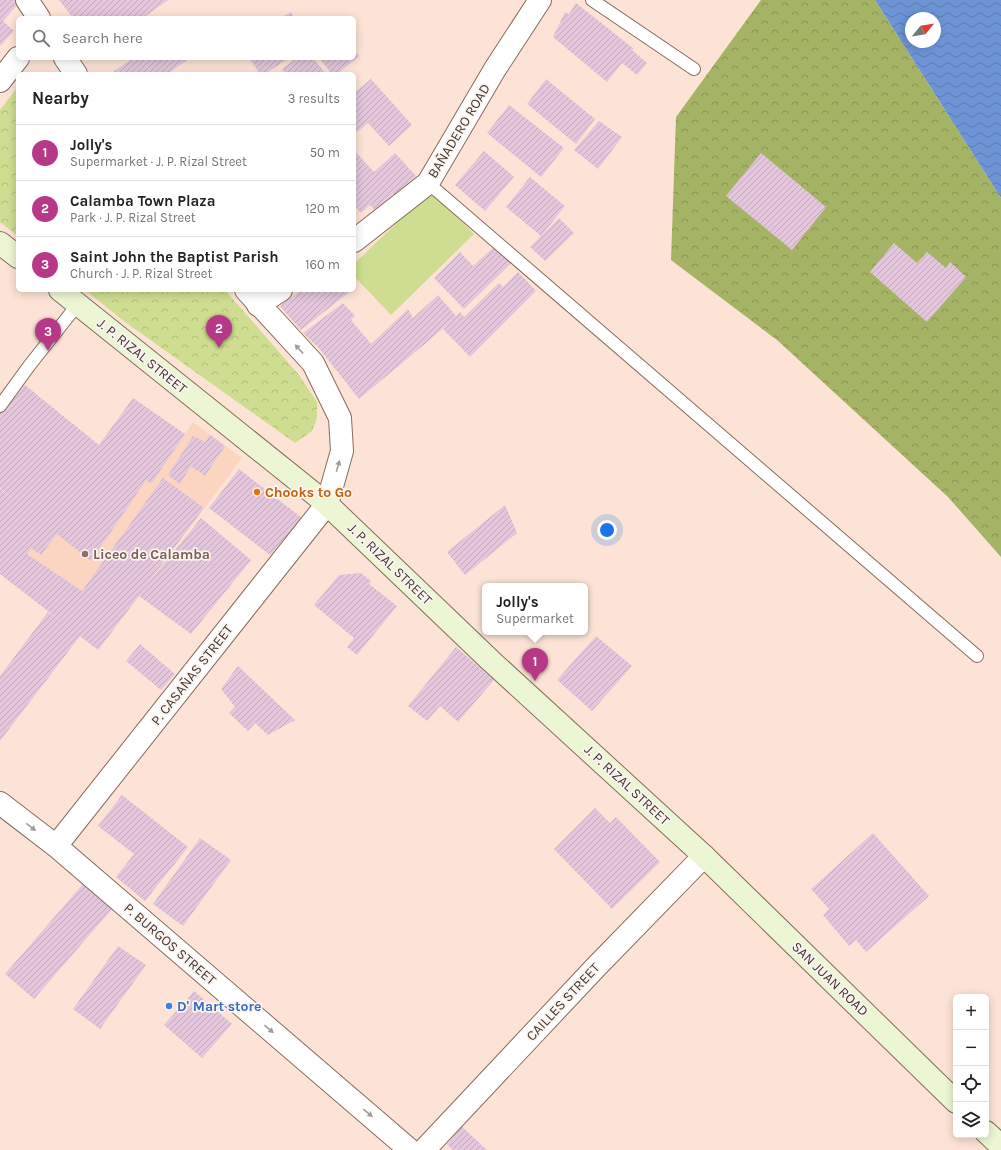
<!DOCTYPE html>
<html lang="en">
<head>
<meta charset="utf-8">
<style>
  :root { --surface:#fff; --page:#f2f2f2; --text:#222; --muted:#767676; --line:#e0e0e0; --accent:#b73886 }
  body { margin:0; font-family:Karla,sans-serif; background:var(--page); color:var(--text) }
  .controls { position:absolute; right:12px; bottom:12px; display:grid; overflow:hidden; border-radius:6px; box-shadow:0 2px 10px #0003 }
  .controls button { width:36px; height:36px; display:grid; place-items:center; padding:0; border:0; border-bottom:1px solid var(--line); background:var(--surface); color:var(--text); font:20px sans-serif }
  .compass { position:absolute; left:905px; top:12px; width:36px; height:36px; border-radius:50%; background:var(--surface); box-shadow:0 2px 10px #0003; rotate:60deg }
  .you { position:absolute; left:607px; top:530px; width:14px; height:14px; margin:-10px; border:3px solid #fff; border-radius:50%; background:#1a73e8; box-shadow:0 0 0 6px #1a73e833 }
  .badge { display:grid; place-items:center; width:26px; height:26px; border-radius:50%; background:var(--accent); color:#fff; font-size:13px; font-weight:700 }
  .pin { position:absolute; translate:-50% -33px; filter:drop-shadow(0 1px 2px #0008) }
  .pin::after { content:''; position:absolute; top:21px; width:14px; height:12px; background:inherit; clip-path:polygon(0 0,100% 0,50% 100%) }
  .popup { position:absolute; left:482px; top:583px; width:106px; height:52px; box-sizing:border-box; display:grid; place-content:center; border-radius:6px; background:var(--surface); filter:drop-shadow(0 1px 3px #0005); font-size:13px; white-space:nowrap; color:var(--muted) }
  .popup b { font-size:15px; color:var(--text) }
  .popup::after { content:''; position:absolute; left:50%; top:100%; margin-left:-8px; border:8px solid transparent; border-top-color:var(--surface) }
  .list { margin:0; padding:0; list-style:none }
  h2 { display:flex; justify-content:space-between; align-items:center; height:52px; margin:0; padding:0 16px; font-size:17px }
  h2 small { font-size:13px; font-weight:400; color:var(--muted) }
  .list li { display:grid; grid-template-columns:26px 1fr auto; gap:12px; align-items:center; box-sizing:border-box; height:56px; padding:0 16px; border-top:1px solid var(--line) }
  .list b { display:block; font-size:15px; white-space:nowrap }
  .list p { margin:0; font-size:13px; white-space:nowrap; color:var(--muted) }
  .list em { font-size:13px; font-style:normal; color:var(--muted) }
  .icon { flex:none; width:22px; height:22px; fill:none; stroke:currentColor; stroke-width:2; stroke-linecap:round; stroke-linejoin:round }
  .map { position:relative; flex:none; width:1001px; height:1150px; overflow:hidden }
  .search { position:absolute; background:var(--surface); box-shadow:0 2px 10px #0003; left:16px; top:16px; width:340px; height:44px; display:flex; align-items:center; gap:10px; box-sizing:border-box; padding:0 14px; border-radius:6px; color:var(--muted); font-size:15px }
  .panel { position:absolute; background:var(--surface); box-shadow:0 2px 10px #0003; left:16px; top:72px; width:340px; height:220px; border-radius:6px }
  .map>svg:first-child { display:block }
  .built { fill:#fbd5c0 }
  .forest { fill:url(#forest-crowns) }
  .park { fill:url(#park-crowns) }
  .garden { fill:#cedd8f }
  .water { fill:url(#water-waves); fill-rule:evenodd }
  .building { fill:url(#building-hatch) }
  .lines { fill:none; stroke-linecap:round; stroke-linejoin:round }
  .service-casing { stroke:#876c5c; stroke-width:14 }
  .minor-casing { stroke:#876c5c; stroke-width:24 }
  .tertiary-casing { stroke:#876c5c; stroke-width:24 }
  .secondary-casing { stroke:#876c5c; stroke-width:24 }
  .service { stroke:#fff; stroke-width:12 }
  .minor { stroke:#fff; stroke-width:22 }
  .tertiary { stroke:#fff; stroke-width:22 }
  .secondary { stroke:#ecf5d4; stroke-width:22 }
  .oneway { fill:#a29c98 }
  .food-dot { fill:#e8710a; stroke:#fbf4f1; stroke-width:1.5 }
  .education-dot { fill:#8d6e63; stroke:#fbf4f1; stroke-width:1.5 }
  .shop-dot { fill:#3f7fe0; stroke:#fbf4f1; stroke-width:1.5 }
  .labels { text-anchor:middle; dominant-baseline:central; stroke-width:3.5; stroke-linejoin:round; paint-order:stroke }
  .street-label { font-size:14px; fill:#453932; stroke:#fbf4f1 }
  .food-label { font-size:14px; font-weight:bold; fill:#c56008; stroke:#fbf4f1; text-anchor:start }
  .education-label { font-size:14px; font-weight:bold; fill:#785e54; stroke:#fbf4f1; text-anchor:start }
  .shop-label { font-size:14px; font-weight:bold; fill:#366cbe; stroke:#fbf4f1; text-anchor:start }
</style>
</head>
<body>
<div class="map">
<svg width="1001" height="1150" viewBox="0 0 1001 1150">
  <defs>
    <pattern id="forest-crowns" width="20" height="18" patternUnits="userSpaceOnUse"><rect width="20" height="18" fill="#a5b464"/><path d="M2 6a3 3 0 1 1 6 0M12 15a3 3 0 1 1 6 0" fill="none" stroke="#889353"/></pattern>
    <pattern id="park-crowns" width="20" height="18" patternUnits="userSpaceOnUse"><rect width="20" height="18" fill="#cedd8f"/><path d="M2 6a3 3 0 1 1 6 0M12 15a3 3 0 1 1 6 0" fill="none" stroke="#b2be7c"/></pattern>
    <pattern id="water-waves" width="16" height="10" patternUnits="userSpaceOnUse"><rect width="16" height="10" fill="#6d95d5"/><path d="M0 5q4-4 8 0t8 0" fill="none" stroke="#5b7bad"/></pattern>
    <pattern id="building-hatch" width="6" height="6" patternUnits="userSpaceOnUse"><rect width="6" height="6" fill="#e3c6db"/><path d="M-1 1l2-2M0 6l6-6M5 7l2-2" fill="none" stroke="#c4abbc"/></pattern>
  </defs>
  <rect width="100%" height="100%" fill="#fce3d5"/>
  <path class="built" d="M193,422l49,36 -144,192 -98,-76 112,-118 39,28z"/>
  <path class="forest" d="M761,0h114l126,198v359l-53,-60 -171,-157 -106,-80 5,-143z"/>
  <path class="park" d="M18,87v149l-18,-14v-112z
    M85,290h140l74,85 18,27v16l-5,13 -17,12 -170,-121z"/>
  <path class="garden" d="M431,190l43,44 -83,81 -37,-39v-12z"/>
  <path class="water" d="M875,0h126v198zM911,18h24v24h-24z"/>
  <path class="building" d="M0,0h18l2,2 -17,19 11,10 -14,15z
    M59,0h109l-25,18h-70z
    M576,3l58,46 -2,1 15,13 -10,12 -15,-12 -15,19 -54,-45 12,-25 4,2z
    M291,12l3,6h-12v-1z
    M354,50l5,6 -22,18h-5l-13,-16h35z
    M133,58h57l-23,16h-53l-1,-2z
    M249,58h40l-24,16h-5z
    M296,58h17l13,16h-40l-4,-5z
    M371,79l41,46 -23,21 -21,-23 -11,9 -3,-4v-35z
    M546,79l49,40 -19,25 -49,-40z
    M509,105l55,43 -23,29 -54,-44z
    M599,121l23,16 -24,32 -24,-19z
    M354,150l20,22 21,-19 21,23 -21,20 -16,-18 14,16 -18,16 -5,-5 -9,8 -7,-8z
    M484,151l30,26 -29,34 -30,-26z
    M761,153l65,54 -34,43 -66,-54z
    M530,177l35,29 -24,30 -35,-29z
    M559,218l15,15 -29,28 -15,-14z
    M894,243l23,20 10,-11 19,16 4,-6 16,15 -39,45 -57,-50z
    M495,246l16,17 -47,46 -30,-31 26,-26 13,14z
    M518,272l18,19 -66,66 -27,-28 10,-10 -21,19 -73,61 -41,-52 -15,-14 40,-30 12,13 -4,4 20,24 37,-35 5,9 25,-23 18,21 4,-4 4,5 35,-34 4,4z
    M301,290h51l-51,40 -21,-24z
    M20,381l79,64 34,-47 52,36 -34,50 -5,-4 -55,81 -34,-27 -16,21 -10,-7 -4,6 55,37 81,-113 41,30 -60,80 57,-70 50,42 -60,74 -52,-38 -41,54 -18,-14 -80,105v-65l48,-64 13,9 -61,-47v-85l10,8 -10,-9v-78z
    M210,435l15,11 -20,30 -14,-10 -11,18 -12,-9 25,-39 12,6z
    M239,469l63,49 -32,37 -61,-47z
    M505,505l12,28 -52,42 -18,-23z
    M361,573l10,8 -2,3 28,22 -40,49 -10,-8 7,-9 -40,-33 25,-30z
    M596,636l36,30 -40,45 -35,-31z
    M140,644l35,30 -14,16 -35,-29z
    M456,647l38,33 -36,42 -18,-16 -13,15 -19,-15z
    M238,666l57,54 -27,15 -13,-12 -7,8 -19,-18 6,-6 -14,-18z
    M122,795l66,52 -43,54 -29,-24 18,-23 -36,-28z
    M595,808l15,15 6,-6 44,45 -48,47 -58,-60z
    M873,833l56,63 -63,56 -10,-12 -7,6 -26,-31 6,-6 -18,-20z
    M200,838l31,22 -48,66 -30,-22z
    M83,884l29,25 -78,90 -29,-25z
    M118,946l28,19 -46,64 -27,-20z
    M194,991l38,33 -30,34 -38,-33z
    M462,1127l11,10 14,13h-34l-6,-6z"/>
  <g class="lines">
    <g class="service-casing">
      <path id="service" d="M592,0l102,69
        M428,183l549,473
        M0,406l29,-40 49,-62"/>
    </g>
    <g class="minor-casing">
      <path id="minor" d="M27,0l12,18
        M354,241l74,-58 67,-114 45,-69
        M258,305l23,-15
        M424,1150l171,-182 109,-112"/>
    </g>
    <g class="tertiary-casing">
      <path id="tertiary" d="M65,58l11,16
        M0,81l18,-23
        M0,803l56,43 354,304
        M56,846l271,-342 15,-53 -2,-33 -27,-55 -67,-73"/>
    </g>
    <g class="secondary-casing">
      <path id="secondary" d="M0,243l18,14
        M60,290l267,214 164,157 213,195 252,246
        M986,1132l15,14"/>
    </g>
    <use href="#service" class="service"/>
    <use href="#minor" class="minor"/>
    <use href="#tertiary" class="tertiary"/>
    <use href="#secondary" class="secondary"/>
  </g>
  <defs><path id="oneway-solid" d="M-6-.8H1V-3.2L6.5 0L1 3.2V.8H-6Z"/></defs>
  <g class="oneway">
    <use href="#oneway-solid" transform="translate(299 349) rotate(-133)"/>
    <use href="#oneway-solid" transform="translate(338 466) rotate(-74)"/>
    <use href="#oneway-solid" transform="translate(31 827) rotate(38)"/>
    <use href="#oneway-solid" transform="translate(269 1029) rotate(41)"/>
    <use href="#oneway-solid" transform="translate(368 1113) rotate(41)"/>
  </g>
  <circle class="food-dot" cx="257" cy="492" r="4"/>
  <circle class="education-dot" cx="85" cy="554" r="4"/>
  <circle class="shop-dot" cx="169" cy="1006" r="4"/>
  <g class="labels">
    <g class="street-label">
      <text transform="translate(459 131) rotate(-59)">BAÑADERO ROAD</text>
      <text transform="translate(142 356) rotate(39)">J. P. RIZAL STREET</text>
      <text transform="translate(390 564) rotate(44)">J. P. RIZAL STREET</text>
      <text transform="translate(192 675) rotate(-52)">P. CASAÑAS STREET</text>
      <text transform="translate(627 785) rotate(43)">J. P. RIZAL STREET</text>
      <text transform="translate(170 944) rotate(41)">P. BURGOS STREET</text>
      <text transform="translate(830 979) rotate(44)">SAN JUAN ROAD</text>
      <text transform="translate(563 1002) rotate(-47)">CAILLES STREET</text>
    </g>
    <g class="food-label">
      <text x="265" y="492">Chooks to Go</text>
    </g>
    <g class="education-label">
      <text x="93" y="554">Liceo de Calamba</text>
    </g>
    <g class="shop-label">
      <text x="177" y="1006">D' Mart store</text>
    </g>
  </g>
</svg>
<div class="controls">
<button>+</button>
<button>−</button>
<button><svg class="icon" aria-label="locate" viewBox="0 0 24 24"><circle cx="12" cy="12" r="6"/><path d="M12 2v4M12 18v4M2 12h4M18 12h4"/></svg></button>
<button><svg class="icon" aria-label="layers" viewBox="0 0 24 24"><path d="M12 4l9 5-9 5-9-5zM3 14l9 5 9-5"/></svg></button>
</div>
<svg class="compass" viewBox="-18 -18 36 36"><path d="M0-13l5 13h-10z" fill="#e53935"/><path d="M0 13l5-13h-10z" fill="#767676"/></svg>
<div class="you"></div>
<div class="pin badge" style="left:535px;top:681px">1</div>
<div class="popup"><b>Jolly's</b>Supermarket</div>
<div class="pin badge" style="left:219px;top:348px">2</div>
<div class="pin badge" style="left:48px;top:351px">3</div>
<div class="search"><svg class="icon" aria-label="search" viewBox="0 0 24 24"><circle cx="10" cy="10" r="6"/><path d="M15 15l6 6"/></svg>Search here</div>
<section class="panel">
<h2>Nearby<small>3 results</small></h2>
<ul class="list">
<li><span class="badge">1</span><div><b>Jolly's</b><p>Supermarket · J. P. Rizal Street</p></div><em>50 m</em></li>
<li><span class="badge">2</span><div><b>Calamba Town Plaza</b><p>Park · J. P. Rizal Street</p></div><em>120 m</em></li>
<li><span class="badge">3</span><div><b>Saint John the Baptist Parish</b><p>Church · J. P. Rizal Street</p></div><em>160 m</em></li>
</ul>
</section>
</div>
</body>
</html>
